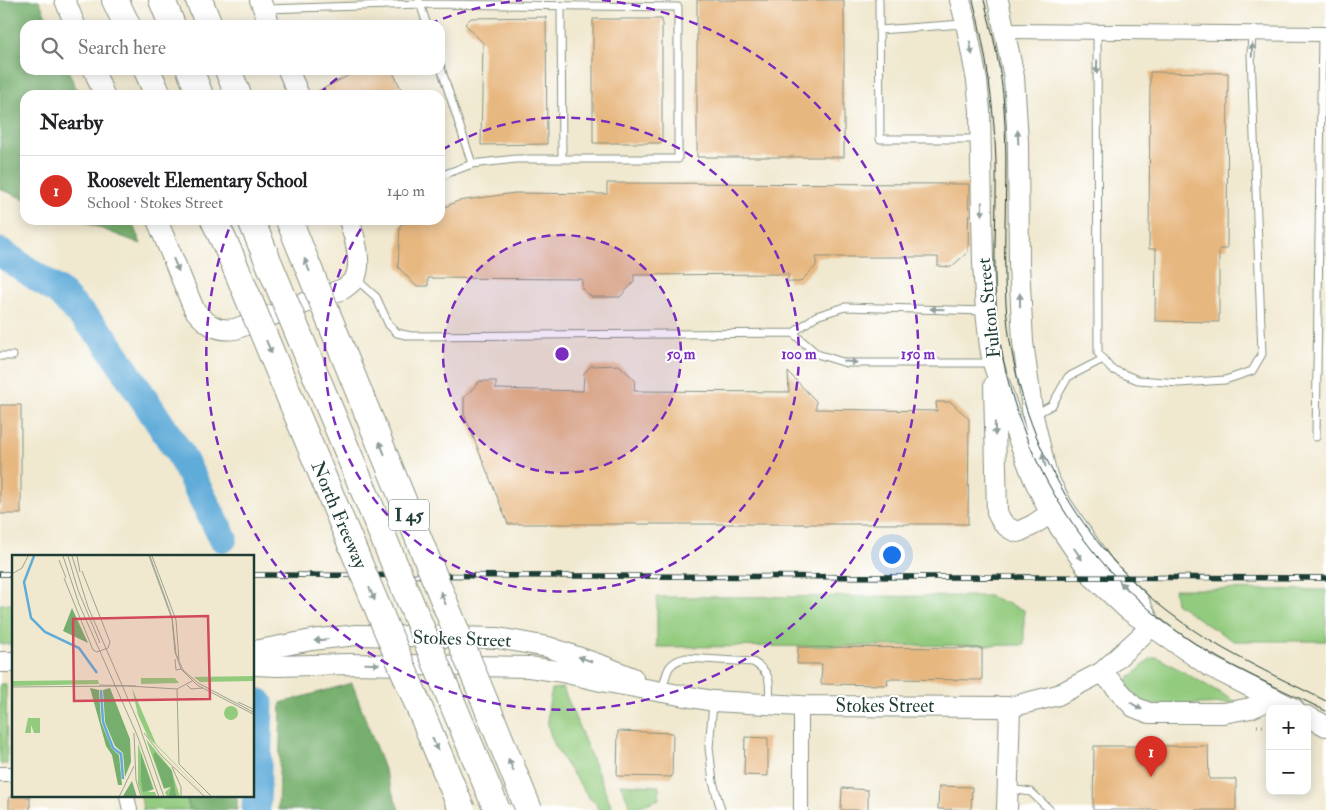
<!DOCTYPE html>
<html lang="en">
<head>
<meta charset="utf-8">
<style>
  :root { --surface:#fff; --page:#f6f6f6; --text:#202124; --muted:#757577; --line:#e0e0e0; --accent:#d93025 }
  body { margin:0; font-family:"IM FELL Double Pica",serif; background:var(--page); color:var(--text) }
  .controls { position:absolute; right:15px; bottom:15px; display:grid; overflow:hidden; border-radius:10px; box-shadow:0 2px 12px #0003 }
  .controls button { width:45px; height:45px; display:grid; place-items:center; padding:0; border:0; border-bottom:1px solid var(--line); background:var(--surface); color:var(--text); font:25px sans-serif }
  .you { position:absolute; left:891px; top:554px; width:18px; height:18px; margin:-12px; border:4px solid #fff; border-radius:50%; background:#1a73e8; box-shadow:0 0 0 8px #1a73e833 }
  .badge { display:grid; place-items:center; width:32px; height:32px; border-radius:50%; background:var(--accent); color:#fff; font-size:16px; font-weight:700 }
  .pin { position:absolute; translate:-50% -41px; filter:drop-shadow(0 1px 2px #0008) }
  .pin::after { content:''; position:absolute; top:26px; width:18px; height:15px; background:inherit; clip-path:polygon(0 0,100% 0,50% 100%) }
  .list { margin:0; padding:0; list-style:none }
  h2 { display:flex; justify-content:space-between; align-items:center; height:65px; margin:0; padding:0 20px; font-size:21px }
  h2 small { font-size:16px; font-weight:400; color:var(--muted) }
  .list li { display:grid; grid-template-columns:32px 1fr auto; gap:15px; align-items:center; box-sizing:border-box; height:70px; padding:0 20px; border-top:1px solid var(--line) }
  .list b { display:block; font-size:19px; white-space:nowrap }
  .list p { margin:0; font-size:16px; white-space:nowrap; color:var(--muted) }
  .list em { font-size:16px; font-style:normal; color:var(--muted) }
  .icon { flex:none; width:28px; height:28px; fill:none; stroke:currentColor; stroke-width:2; stroke-linecap:round; stroke-linejoin:round }
  .map { position:relative; flex:none; width:1326px; height:810px; overflow:hidden }
  .search { position:absolute; background:var(--surface); box-shadow:0 2px 12px #0003; left:20px; top:20px; width:425px; height:55px; display:flex; align-items:center; gap:12px; box-sizing:border-box; padding:0 18px; border-radius:15px; color:var(--muted); font-size:19px }
  .panel { position:absolute; background:var(--surface); box-shadow:0 2px 12px #0003; left:20px; top:90px; width:425px; height:135px; border-radius:15px }
  .map>svg:first-child { display:block }
  .green { fill:#93cb7e; stroke:#598459 }
  .forest { fill:#76af6d; stroke:#4a7650 }
  .lines { fill:none; stroke-linecap:round; stroke-linejoin:round }
  .river { stroke:#60acd9; stroke-width:29 }
  .building { fill:#e7b780 }
  .lane-casing { stroke:#889282; stroke-width:9 }
  .street-casing { stroke:#889282; stroke-width:16 }
  .secondary-casing { stroke:#889282; stroke-width:22 }
  .highway-casing { stroke:#889282; stroke-width:28 }
  .path { stroke:#889282; stroke-width:3; stroke-dasharray:1 4; stroke-linecap:butt }
  .lane { stroke:#fff; stroke-width:7 }
  .street { stroke:#fff; stroke-width:14 }
  .secondary { stroke:#fff; stroke-width:20 }
  .highway { stroke:#fff; stroke-width:26 }
  .tram { stroke:#1f3d34; stroke-width:1 }
  .rail-casing { stroke:#1f3d34; stroke-width:5.5 }
  .rail { stroke:#fff; stroke-width:4; stroke-dasharray:11; stroke-linecap:butt }
  .highway-bridge-casing { stroke:#889282; stroke-width:28; stroke-linecap:butt }
  .highway-bridge { stroke:#fff; stroke-width:26 }
  .oneway { fill:#8f9e9a }
  .ring { fill:none; stroke:#7b2cbf; stroke-width:2.5; stroke-dasharray:9 6 }
  .labels { text-anchor:middle; dominant-baseline:central; stroke-width:4; stroke-linejoin:round; paint-order:stroke }
  .shield { fill:#fff; stroke:#627771; stroke-width:1 }
  .shield-label { font-size:18px; font-weight:bold; fill:#1f3d34 }
  .street-label { font-size:19px; fill:#1f3d34; stroke:#fff }
  .inset-river { fill:none; stroke:#60acd9; stroke-width:2.5 }
  .inset-road { fill:none; stroke:#9ca491; stroke-width:1 }
  .view { fill:#d1495b; fill-opacity:0.15; stroke:#d1495b; stroke-width:2.5 }
  .inset-edge { fill:none; stroke:#1f3d34; stroke-width:2.5 }
  .centre { fill:#7b2cbf; stroke:#fff; stroke-width:2.5 }
  .ring-label { font-size:15px; text-anchor:middle; font-weight:bold; fill:#7b2cbf; stroke:#fff; stroke-width:4; stroke-linejoin:round; paint-order:stroke }
</style>
</head>
<body>
<div class="map">
<svg width="1326" height="810" viewBox="0 0 1326 810">
  <rect width="100%" height="100%" fill="#fff"/>
  <filter id="ink" filterUnits="userSpaceOnUse"><feTurbulence type="fractalNoise" baseFrequency=".02" numOctaves="2"/><feDisplacementMap in="SourceGraphic" scale="10" xChannelSelector="R" yChannelSelector="G"/><feConvolveMatrix kernelMatrix="1 2 1 2 8 2 1 2 1" color-interpolation-filters="sRGB"/></filter>
  <filter id="wash" filterUnits="userSpaceOnUse"><feTurbulence type="fractalNoise" baseFrequency=".0096" numOctaves="4" result="noise"/><feDisplacementMap in="SourceGraphic" scale="20" xChannelSelector="R" yChannelSelector="G"/><feGaussianBlur stdDeviation="1.12" result="paint"/><feColorMatrix in="noise" values="0 0 0 0 0 0 0 0 0 0 0 0 0 0 0 0 0 1.4 0 .05"/><feComposite in="paint" operator="in"/></filter>
  <g filter="url(#wash)">
    <rect width="100%" height="100%" fill="#f0e8cf"/>
    <path class="green" d="M1174,589l152,1v51h-92l-28,-17 -30,-21z
      M989,596l35,14v35l-367,2v-50z
      M0,604h14v40h-14z
      M1157,657l81,46 -83,2 -13,-3 -17,-17v-3l25,-23z
      M0,684h6l1,80h-7z
      M563,688l50,122h-15l-2,-7 -7,-5c-14,-23 -36,-46 -41,-73 -2,-12 2,-24 4,-36z
      M620,784l39,2v13l-27,10z
      M141,796h45l4,14h-47z"/>
    <path class="forest" d="M0,0h39l11,25h-25v45h43l11,25h-54v104l-25,-10z
      M79,220h52l10,24z
      M352,683l47,127h-121l3,-107z
      M186,796h51v14h-47z"/>
    <g class="lines">
      <path class="river" d="M0,252l59,40 45,46 76,116 43,84
        M256,810l3,-107"/>
    </g>
    <g id="blocks">
      <path class="building" d="M697,0h147v157h-147z
        M546,17l1,127 -66,1 2,-102 -18,-19 6,-6z
        M593,19h69v124h-69z
        M359,70h33l12,25h-93z
        M1150,72l78,1 -1,176h-8v73l-64,-1 1,-72h-7z
        M607,183l362,1 -1,68 -17,15 -13,-1v-9h-122v9l-16,16h-12v-8l-154,1v7l-14,15h-28l-10,-8v-10l-154,-1v8h-12l-18,-19 2,-42 13,-5h27v-11l18,-8 57,-8 92,1z
        M619,365l16,15 -1,11 155,1 -1,-20 28,29v8l121,2 -1,-9h15l18,17 -1,105h-460l-44,-110v-16l16,-17h16v8l87,2 1,-18 7,-7z
        M0,405h21v109h-21z
        M798,647l184,1v32l-95,-1 1,6 -67,-1 1,-20h-25z
        M618,731l55,2 -1,44 -55,-1z
        M745,737l23,1v38l-24,-1z
        M1094,746h114l1,33h27v31h-143z
        M939,786l33,1 -1,23 -33,-1z
        M842,788l26,2v20h-27z
        M9,797h21v13h-21z"/>
    </g>
  </g>
  <g filter="url(#ink)">
    <use href="#blocks" fill-opacity="0" stroke="#889282" stroke-width="1"/>
    <g class="lines">
      <g class="lane-casing">
        <path id="lane" d="M419,0l8,25
          M879,0l1,139h98
          M561,6l1,153
          M266,9l155,-5 257,3v152h-162l-44,5 -32,12
          M879,30l84,-6
          M1097,32l1,321 13,16 27,11 41,3 46,-3 27,-9 10,-17 -11,-300 1,-21
          M440,65l32,99
          M357,280l19,17 13,28 8,8 14,3 382,-3 23,-17 29,-9 141,4
          M793,333l24,21 29,9h145
          M0,356h13
          M1036,414l16,-9 16,-28 35,-18
          M1316,437l6,-404
          M662,691c5,-18 4,-29 24,-33l67,4c19,11 17,21 16,40
          M713,704l-4,43 4,35 8,28
          M1010,789l21,3 19,18"/>
      </g>
      <g class="street-casing">
        <path id="street" d="M1006,31l320,3
          M0,774h14
          M127,796l3,14
          M801,810v-104"/>
      </g>
      <g class="secondary-casing">
        <path id="secondary" d="M65,0l10,25
          M260,0l10,25
          M960,0l6,23 11,58 3,30 3,152 3,48 4,36 3,16 22,67 18,47 17,36 44,65 34,32 81,56 85,43
          M998,0l16,77 4,65 1,123 4,77 10,74 14,60 15,29 43,63 33,32 13,25
          M94,70l10,25
          M288,70l11,25
          M157,220l37,89c11,14 22,23 41,20l108,-40c4,-3 10,-7 12,-11 8,-16 -1,-43 -6,-58
          M994,385l3,127c4,11 10,17 21,20l15,-7 28,-19
          M254,651l58,-11 44,-5 142,3 50,9 58,20 27,11
          M0,662h14
          M254,665l23,1 71,-2 181,3 34,5 38,9 112,20 88,5 209,1 48,-12 44,-23 50,-46
          M1102,672l32,35 15,6h74l28,-5 23,-10
          M1307,716l19,10
          M1007,810l3,-103"/>
      </g>
      <g class="highway-casing">
        <path id="highway" d="M115,0l12,25
          M162,0l10,25
          M199,0l10,25
          M147,70l11,25
          M190,70l10,25
          M228,70l10,25
          M214,220l16,34
          M251,220l10,24"/>
      </g>
      <path class="path" d="M1257,726h13"/>
      <use href="#lane" class="lane"/>
      <use href="#street" class="street"/>
      <use href="#secondary" class="secondary"/>
      <use href="#highway" class="highway"/>
      <path class="tram" d="M973,0c14,54 21,107 23,162 1,48 -3,96 0,143 9,134 82,259 192,334 42,29 92,49 138,72
        M984,0c9,35 18,72 20,108 5,65 -2,131 2,196 7,118 68,235 161,307 48,38 105,63 159,90"/>
      <g class="rail-casing">
        <path id="rail" d="M0,574h14
          M254,575l1072,3"/>
      </g>
      <use href="#rail" class="rail"/>
      <g class="highway-bridge-casing">
        <path id="highway-bridge" d="M289,220l240,590
          M261,244l236,566
          M230,254l232,556"/>
      </g>
      <use href="#highway-bridge" class="highway-bridge"/>
    </g>
    <defs><path id="oneway-solid" d="M-6-.8H1V-3.2L6.5 0L1 3.2V.8H-6Z" transform="scale(1.25)"/></defs>
    <g class="oneway">
      <use href="#oneway-solid" transform="translate(971 48) rotate(80)"/>
      <use href="#oneway-solid" transform="translate(1252 50) rotate(-88)"/>
      <use href="#oneway-solid" transform="translate(1097 67) rotate(91)"/>
      <use href="#oneway-solid" transform="translate(1018 137) rotate(-93)"/>
      <use href="#oneway-solid" transform="translate(982 209) rotate(89)"/>
      <use href="#oneway-solid" transform="translate(176 265) rotate(67)"/>
      <use href="#oneway-solid" transform="translate(307 265) rotate(-112)"/>
      <use href="#oneway-solid" transform="translate(1020 300) rotate(-91)"/>
      <use href="#oneway-solid" transform="translate(937 309) rotate(-178)"/>
      <use href="#oneway-solid" transform="translate(269 347) rotate(67)"/>
      <use href="#oneway-solid" transform="translate(850 362) rotate(5)"/>
      <use href="#oneway-solid" transform="translate(995 429) rotate(89)"/>
      <use href="#oneway-solid" transform="translate(382 448) rotate(-112)"/>
      <use href="#oneway-solid" transform="translate(1044 460) rotate(-103)"/>
      <use href="#oneway-solid" transform="translate(1078 554) rotate(56)"/>
      <use href="#oneway-solid" transform="translate(1125 587) rotate(-137)"/>
      <use href="#oneway-solid" transform="translate(372 594) rotate(67)"/>
      <use href="#oneway-solid" transform="translate(443 598) rotate(-112)"/>
      <use href="#oneway-solid" transform="translate(321 640) rotate(173)"/>
      <use href="#oneway-solid" transform="translate(585 659) rotate(-161)"/>
      <use href="#oneway-solid" transform="translate(372 664) rotate(1)"/>
      <use href="#oneway-solid" transform="translate(1136 706) rotate(32)"/>
      <use href="#oneway-solid" transform="translate(435 744) rotate(67)"/>
      <use href="#oneway-solid" transform="translate(511 765) rotate(-112)"/>
    </g>
  </g>
  <circle cx="562" cy="354" r="119" fill="#7b2cbf" fill-opacity=".12"/>
  <g class="ring">
    <circle cx="562" cy="354" r="119"/>
    <path d="M442 150A237 237 0 1 1 366 221"/>
    <path d="M319 94A356 356 0 0 1 345 72M429 24A356 356 0 0 1 522 0M602 0A356 356 0 1 1 232 221"/>
  </g>
  <g class="labels">
    <rect class="shield" x="389" y="499.5" width="40" height="31" rx="4"/>
    <g class="shield-label">
      <text x="409" y="515">I 45</text>
    </g>
    <g class="street-label">
      <text transform="translate(989 308) rotate(-96)">Fulton Street</text>
      <text transform="translate(339 515) rotate(67)">North Freeway</text>
      <text transform="translate(462 639) rotate(2)">Stokes Street</text>
      <text x="885" y="706">Stokes Street</text>
    </g>
  </g>
  <g transform="translate(12 555)">
    <rect width="242" height="242" fill="#f0e8cf"/>
    <path d="M242,121v5l-54,1 -6,-5zM129,123h34l4,5 -38,1zM86,125l1,4 -87,2v-5zM120,133l24,56 51,53 -59,-60 -10,-22zM212 158a7 7 0 1 1 14 0a7 7 0 1 1-14 0ZM16,163h12v15h-6l-3,-8v8h-6zM134,184l25,30 9,28h-13l-2,-5 6,-5 -7,2zM126,189l16,45 -6,3h7l2,5h-15l-4,-14z" fill="#93cb7e"/>
    <path d="M60,53l16,35 -25,-12zM78,133l9,2 2,32 11,27 7,6 3,30h-4l-6,-30 -6,-9zM98,133l20,51 1,23 -6,15 -2,-24 -8,-7 -10,-24 -2,-32zM143,197l17,19 4,25 -7,1 2,-10 -7,1 -11,-33zM129,198l12,36 -10,3 -2,-12zM120,226l5,16h-15l1,-1z" fill="#76af6d"/>
    <path class="inset-river" d="M22,1l-10,26 7,36 14,14 34,16 18,25M89,135l2,32 10,26 8,6 2,25"/>
    <path class="inset-road" d="M51,1l16,48 58,131 22,62M56,1l10,34 22,53M60,1l16,51 50,115 26,75M65,1l3,16M137,1l23,63 3,33 6,17 16,16 58,30M138,1l22,61 4,37 7,16 15,13 57,30M140,1l24,64 3,40M47,5l7,18M0,19l10,-6 6,-12M52,23l29,72 4,2 11,-4 2,-6 -28,-71M163,104l1,11 5,-1M87,130l37,1M175,130l4,4 12,-1M0,132l116,-1 49,3 15,-8M165,134l2,75 33,33M226,147l17,8M122,178l2,47 5,17M132,178l18,23 43,41M160,212l9,20v10M107,242l15,-31"/>
    <path class="view" d="M196,61l2,83 -136,2 -1,-82z"/>
    <rect width="242" height="242" class="inset-edge"/>
  </g>
  <circle cx="562" cy="354" r="8" class="centre"/>
  <g class="ring-label">
    <text x="681" y="359">50 m</text>
    <text x="799" y="359">100 m</text>
    <text x="918" y="359">150 m</text>
  </g>
</svg>
<div class="controls">
<button>+</button>
<button>−</button>
</div>
<div class="you"></div>
<div class="pin badge" style="left:1151px;top:777px">1</div>
<div class="search"><svg class="icon" aria-label="search" viewBox="0 0 24 24"><circle cx="10" cy="10" r="6"/><path d="M15 15l6 6"/></svg>Search here</div>
<section class="panel">
<h2>Nearby<small></small></h2>
<ul class="list">
<li><span class="badge">1</span><div><b>Roosevelt Elementary School</b><p>School · Stokes Street</p></div><em>140 m</em></li>
</ul>
</section>
</div>
</body>
</html>
